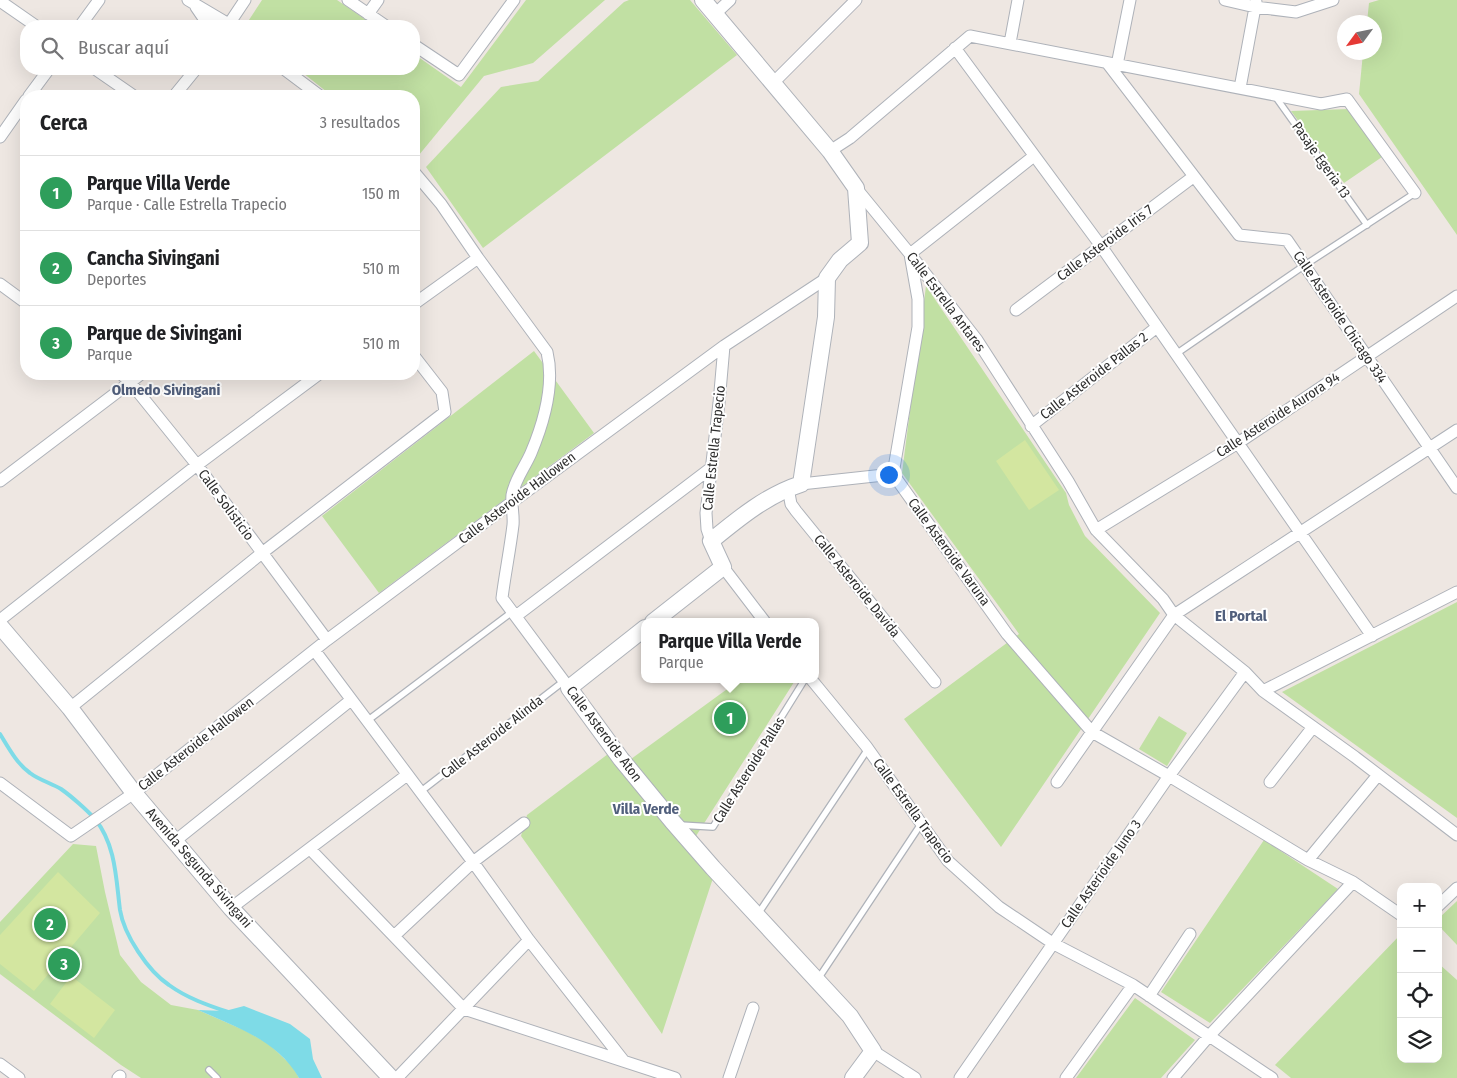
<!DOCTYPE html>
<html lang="es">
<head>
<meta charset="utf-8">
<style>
  :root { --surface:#fff; --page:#f2f2f2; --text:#202124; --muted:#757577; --line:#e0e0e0; --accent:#0b8043 }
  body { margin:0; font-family:"Fira Sans Condensed",sans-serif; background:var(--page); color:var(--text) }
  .controls { position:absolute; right:15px; bottom:15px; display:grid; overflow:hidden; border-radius:10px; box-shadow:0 5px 20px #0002 }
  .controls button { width:45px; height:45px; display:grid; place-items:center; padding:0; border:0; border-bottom:1px solid var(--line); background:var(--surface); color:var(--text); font:25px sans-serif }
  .compass { position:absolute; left:1337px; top:15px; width:45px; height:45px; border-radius:50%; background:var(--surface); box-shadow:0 5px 20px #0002; rotate:237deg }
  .you { position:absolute; left:888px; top:474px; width:18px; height:18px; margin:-12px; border:4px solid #fff; border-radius:50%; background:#1a73e8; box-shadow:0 0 0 8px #1a73e833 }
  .badge { display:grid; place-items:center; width:32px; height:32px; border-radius:50%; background:var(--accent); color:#fff; font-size:16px; font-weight:700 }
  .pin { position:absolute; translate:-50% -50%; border:2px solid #fff; box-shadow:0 1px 5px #0006 }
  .popup { position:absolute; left:641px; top:618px; width:178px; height:65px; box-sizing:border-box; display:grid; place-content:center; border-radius:10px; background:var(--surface); filter:drop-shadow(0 1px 4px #0005); font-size:16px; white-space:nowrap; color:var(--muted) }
  .popup b { font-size:19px; color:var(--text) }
  .popup::after { content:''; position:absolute; left:50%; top:100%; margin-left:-10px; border:10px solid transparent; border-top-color:var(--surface) }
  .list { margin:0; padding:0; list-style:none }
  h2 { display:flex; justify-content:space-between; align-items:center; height:65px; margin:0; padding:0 20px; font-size:21px }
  h2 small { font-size:16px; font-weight:400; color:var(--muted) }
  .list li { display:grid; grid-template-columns:32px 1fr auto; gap:15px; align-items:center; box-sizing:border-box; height:75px; padding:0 20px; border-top:1px solid var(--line) }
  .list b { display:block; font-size:19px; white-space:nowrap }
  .list p { margin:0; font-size:16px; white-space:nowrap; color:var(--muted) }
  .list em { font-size:16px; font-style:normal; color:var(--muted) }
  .icon { flex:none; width:28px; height:28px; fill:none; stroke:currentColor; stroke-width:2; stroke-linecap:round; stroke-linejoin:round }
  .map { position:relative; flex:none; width:1457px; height:1078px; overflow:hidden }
  .search { position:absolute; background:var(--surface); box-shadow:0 5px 20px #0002; left:20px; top:20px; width:400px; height:55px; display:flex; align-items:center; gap:12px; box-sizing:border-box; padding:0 18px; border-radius:20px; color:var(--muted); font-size:19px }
  .panel { position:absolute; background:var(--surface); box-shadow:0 5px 20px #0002; left:20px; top:90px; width:400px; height:290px; border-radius:20px }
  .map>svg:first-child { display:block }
  .green { fill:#c1e0a3 }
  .pitch { fill:#d3e6a0 }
  .water { fill:#7edbe7 }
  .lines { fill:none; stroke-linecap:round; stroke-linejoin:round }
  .stream { stroke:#7edbe7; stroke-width:4 }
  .lane-casing { stroke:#aeb2b9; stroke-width:8 }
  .street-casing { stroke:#aeb2b9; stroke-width:13 }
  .secondary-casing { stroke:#aeb2b9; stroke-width:18 }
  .lane { stroke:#fff; stroke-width:5.5 }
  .street { stroke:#fff; stroke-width:11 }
  .secondary { stroke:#fff; stroke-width:16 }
  .labels { text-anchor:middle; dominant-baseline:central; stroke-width:4; stroke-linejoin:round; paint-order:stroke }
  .street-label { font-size:14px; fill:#2e2e2e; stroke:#fff }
  .neighbourhood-label { font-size:15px; font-weight:bold; fill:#515f7c; stroke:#fff }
</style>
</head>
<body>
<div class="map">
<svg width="1457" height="1078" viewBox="0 0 1457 1078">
  <rect width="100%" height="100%" fill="#eee7e2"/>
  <path class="green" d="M262,0h75l38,26h-130z
    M526,0h79l-72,63 -49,13 -70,85v-65h-82l-34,-27h116v-15l47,33z
    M629,0h61l47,55 -254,193 -57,-81 75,-80 37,-6 86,-79z
    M1379,0h78v235l-98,-141 4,-41 11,-1v-30h-7l2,-19z
    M1350,109l32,48 -38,26 -53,-72z
    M926,286l140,207 3,12 16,31 75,77 -159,234 -97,-128 115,-85 -117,-161z
    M534,351l60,82 -215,160 -57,-77z
    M1457,602v216l-175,-126z
    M741,679h55l-100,157 -65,-77z
    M1159,716l28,17 -20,33 -28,-17z
    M608,754l105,124 -51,156 -141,-198 6,-21z
    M1264,840l74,49 -128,134 -49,-31z
    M73,844l23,2 9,46 15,63 21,27 30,23 27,5 48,21 23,13 24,23 6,11h-158l-20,-13 -121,-91v-52z
    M1457,901v44l-19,-20v-6z
    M1401,934v125h37v-96l19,17v98h-166l-16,-13z
    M1135,998l60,42 -34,38h-85z"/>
  <path class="pitch" d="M1025,440l34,50 -30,20 -33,-49z
    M58,872l42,41 -66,78 -34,-27v-29z
    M71,976l44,34 -21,28 -44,-34z"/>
  <path class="water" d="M244,1006l46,18 20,15 3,20 9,19h-23c-22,-38 -63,-51 -101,-68l27,1z"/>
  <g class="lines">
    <path class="stream" d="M0,734c8,13 17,30 30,39 9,7 21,10 31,16 10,7 26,21 34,30 21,26 21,60 25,91 4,25 28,61 49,75 18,13 38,20 59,27"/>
    <g class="lane-casing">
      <path id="lane" d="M1275,96l92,129
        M1176,354l129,-89 110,-72
        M367,721l145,-109
        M420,792l144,-111
        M680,825l33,2 92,-148
        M758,914l110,-165
        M818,979l103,-155
        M209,1070l8,8"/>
    </g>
    <g class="street-casing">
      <path id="street" d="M188,0l44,26
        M348,0l38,26
        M1225,0l30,7 41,5 37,-12
        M0,1l36,25
        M196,7l13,19
        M368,14l10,-14
        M715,14l15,-14
        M229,24l16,-24
        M80,26l19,-26
        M1010,43l8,-43
        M414,45l45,30 55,-75
        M955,48l146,198 271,390
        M1108,64l131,171 48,5 170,248
        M1117,65l13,-65
        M95,69l39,27
        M284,69l36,27
        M773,83l83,-83
        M1240,88l16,-86
        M29,96l20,-27
        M174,96l22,-27
        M0,137l26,-37
        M830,151l20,-13 120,-102 351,68 26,-5 68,94
        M414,172l27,32 37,54 69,94c8,33 -3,70 -16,101 -6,14 -16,26 -19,42 -1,10 2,20 1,30 -3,25 -8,49 -11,73l67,90
        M856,188l54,66 67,86 91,141 28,49 67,69 11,16 71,57 18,19 92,66 102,78
        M910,254l8,45v28l-25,147 114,160 85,98 77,44 139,84 45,22 48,33
        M910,254l124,-98
        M0,284l26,19
        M414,304l64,-46
        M1016,310l177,-133
        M121,374l9,8 67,83 130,175
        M1031,426l126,-99
        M0,481l141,-107
        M801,484l92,-10
        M788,488l3,16 5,7 139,171
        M1096,530l142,-87 219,-147
        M711,541l-4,-12 -1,-16 13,-110 5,-57
        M723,567l42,55
        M516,616l195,-148
        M0,620l197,-155 122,-91
        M315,651l158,211 56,78 94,120
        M811,679l55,67 82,115 51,46 55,37 79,41 139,93
        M1263,691l194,-99
        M70,708l192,-155 183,-141 -3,-20 -28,-36
        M1057,782l117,-167 283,-185
        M1270,782l43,-55
        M0,783l71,53 63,-43 193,-153 185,-138 212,-156 103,-68
        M175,841l176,-141
        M310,849l154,160 211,69
        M1308,860l70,-85
        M1438,906l19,-18
        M231,908l176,-133
        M394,936l79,-74 51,-39
        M1149,996l41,-62
        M873,1051l42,27
        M0,1064l19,14
        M118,1078l2,-2
        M397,1078l132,-138
        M729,1078l24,-70
        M960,1078l209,-302 76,-104
        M1066,1078l67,-93
        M1173,1078l36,-42 144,-154"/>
    </g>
    <g class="secondary-casing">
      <path id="secondary" d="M653,622l70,-55 -12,-26c28,-23 56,-46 90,-57l25,-167 1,-39 13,-18 20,-17 -4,-55 -26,-37 -127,-151
        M0,626l70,82 64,85 97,115 160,170
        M645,628l-76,60 52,71 51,62 41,47 137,148 23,35 -20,27"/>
    </g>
    <use href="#lane" class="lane"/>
    <use href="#street" class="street"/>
    <use href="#secondary" class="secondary"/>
  </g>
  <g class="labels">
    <g class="street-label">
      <text transform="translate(1321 160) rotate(55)">Pasaje Egeria 13</text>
      <text transform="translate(1105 243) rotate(-37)">Calle Asteroide Iris 7</text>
      <text transform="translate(946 302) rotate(53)">Calle Estrella Antares</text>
      <text transform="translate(1340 317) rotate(56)">Calle Asteroide Chicago 334</text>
      <text transform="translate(1094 376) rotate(-38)">Calle Asteroide Pallas 2</text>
      <text transform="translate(1278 415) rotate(-33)">Calle Asteroide Aurora 94</text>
      <text transform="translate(714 448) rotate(-84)">Calle Estrella Trapecio</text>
      <text transform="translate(517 498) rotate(-37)">Calle Asteroide Hallowen</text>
      <text transform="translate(226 505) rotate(54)">Calle Solisticio</text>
      <text transform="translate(949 552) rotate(54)">Calle Asteroide Varuna</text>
      <text transform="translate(857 586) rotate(51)">Calle Asteroide Davida</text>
      <text transform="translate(604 734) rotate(53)">Calle Asteroide Aton</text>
      <text transform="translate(492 737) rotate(-38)">Calle Asteroide Alinda</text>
      <text transform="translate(196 744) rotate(-38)">Calle Asteroide Hallowen</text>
      <text transform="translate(749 770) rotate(-58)">Calle Asteroide Pallas</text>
      <text transform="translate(913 811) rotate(54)">Calle Estrella Trapecio</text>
      <text transform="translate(199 868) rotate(49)">Avenida Segunda Sivingani</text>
      <text transform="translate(1101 874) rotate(-55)">Calle Asterioide Juno 3</text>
    </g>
    <g class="neighbourhood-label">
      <text x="166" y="390">Olmedo Sivingani</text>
      <text x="1241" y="616">El Portal</text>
      <text x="646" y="809">Villa Verde</text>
    </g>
  </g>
</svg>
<div class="controls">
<button>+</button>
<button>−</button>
<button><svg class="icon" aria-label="locate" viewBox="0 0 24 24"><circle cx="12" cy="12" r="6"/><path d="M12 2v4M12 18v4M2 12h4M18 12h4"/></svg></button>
<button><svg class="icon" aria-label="layers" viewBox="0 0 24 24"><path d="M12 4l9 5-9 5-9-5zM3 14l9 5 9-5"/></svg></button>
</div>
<svg class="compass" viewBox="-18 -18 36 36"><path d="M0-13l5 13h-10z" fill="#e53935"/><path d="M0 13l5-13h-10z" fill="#757577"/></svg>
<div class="you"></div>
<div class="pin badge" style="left:730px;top:718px;background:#2e9e5b">1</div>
<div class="popup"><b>Parque Villa Verde</b>Parque</div>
<div class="pin badge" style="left:50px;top:924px;background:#2e9e5b">2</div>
<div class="pin badge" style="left:64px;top:964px;background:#2e9e5b">3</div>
<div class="search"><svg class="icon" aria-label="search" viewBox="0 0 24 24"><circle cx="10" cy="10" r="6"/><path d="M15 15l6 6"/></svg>Buscar aquí</div>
<section class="panel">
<h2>Cerca<small>3 resultados</small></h2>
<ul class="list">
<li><span class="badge" style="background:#2e9e5b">1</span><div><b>Parque Villa Verde</b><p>Parque · Calle Estrella Trapecio</p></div><em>150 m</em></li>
<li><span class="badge" style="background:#2e9e5b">2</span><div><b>Cancha Sivingani</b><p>Deportes</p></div><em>510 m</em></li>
<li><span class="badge" style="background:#2e9e5b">3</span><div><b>Parque de Sivingani</b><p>Parque</p></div><em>510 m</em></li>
</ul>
</section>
</div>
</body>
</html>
